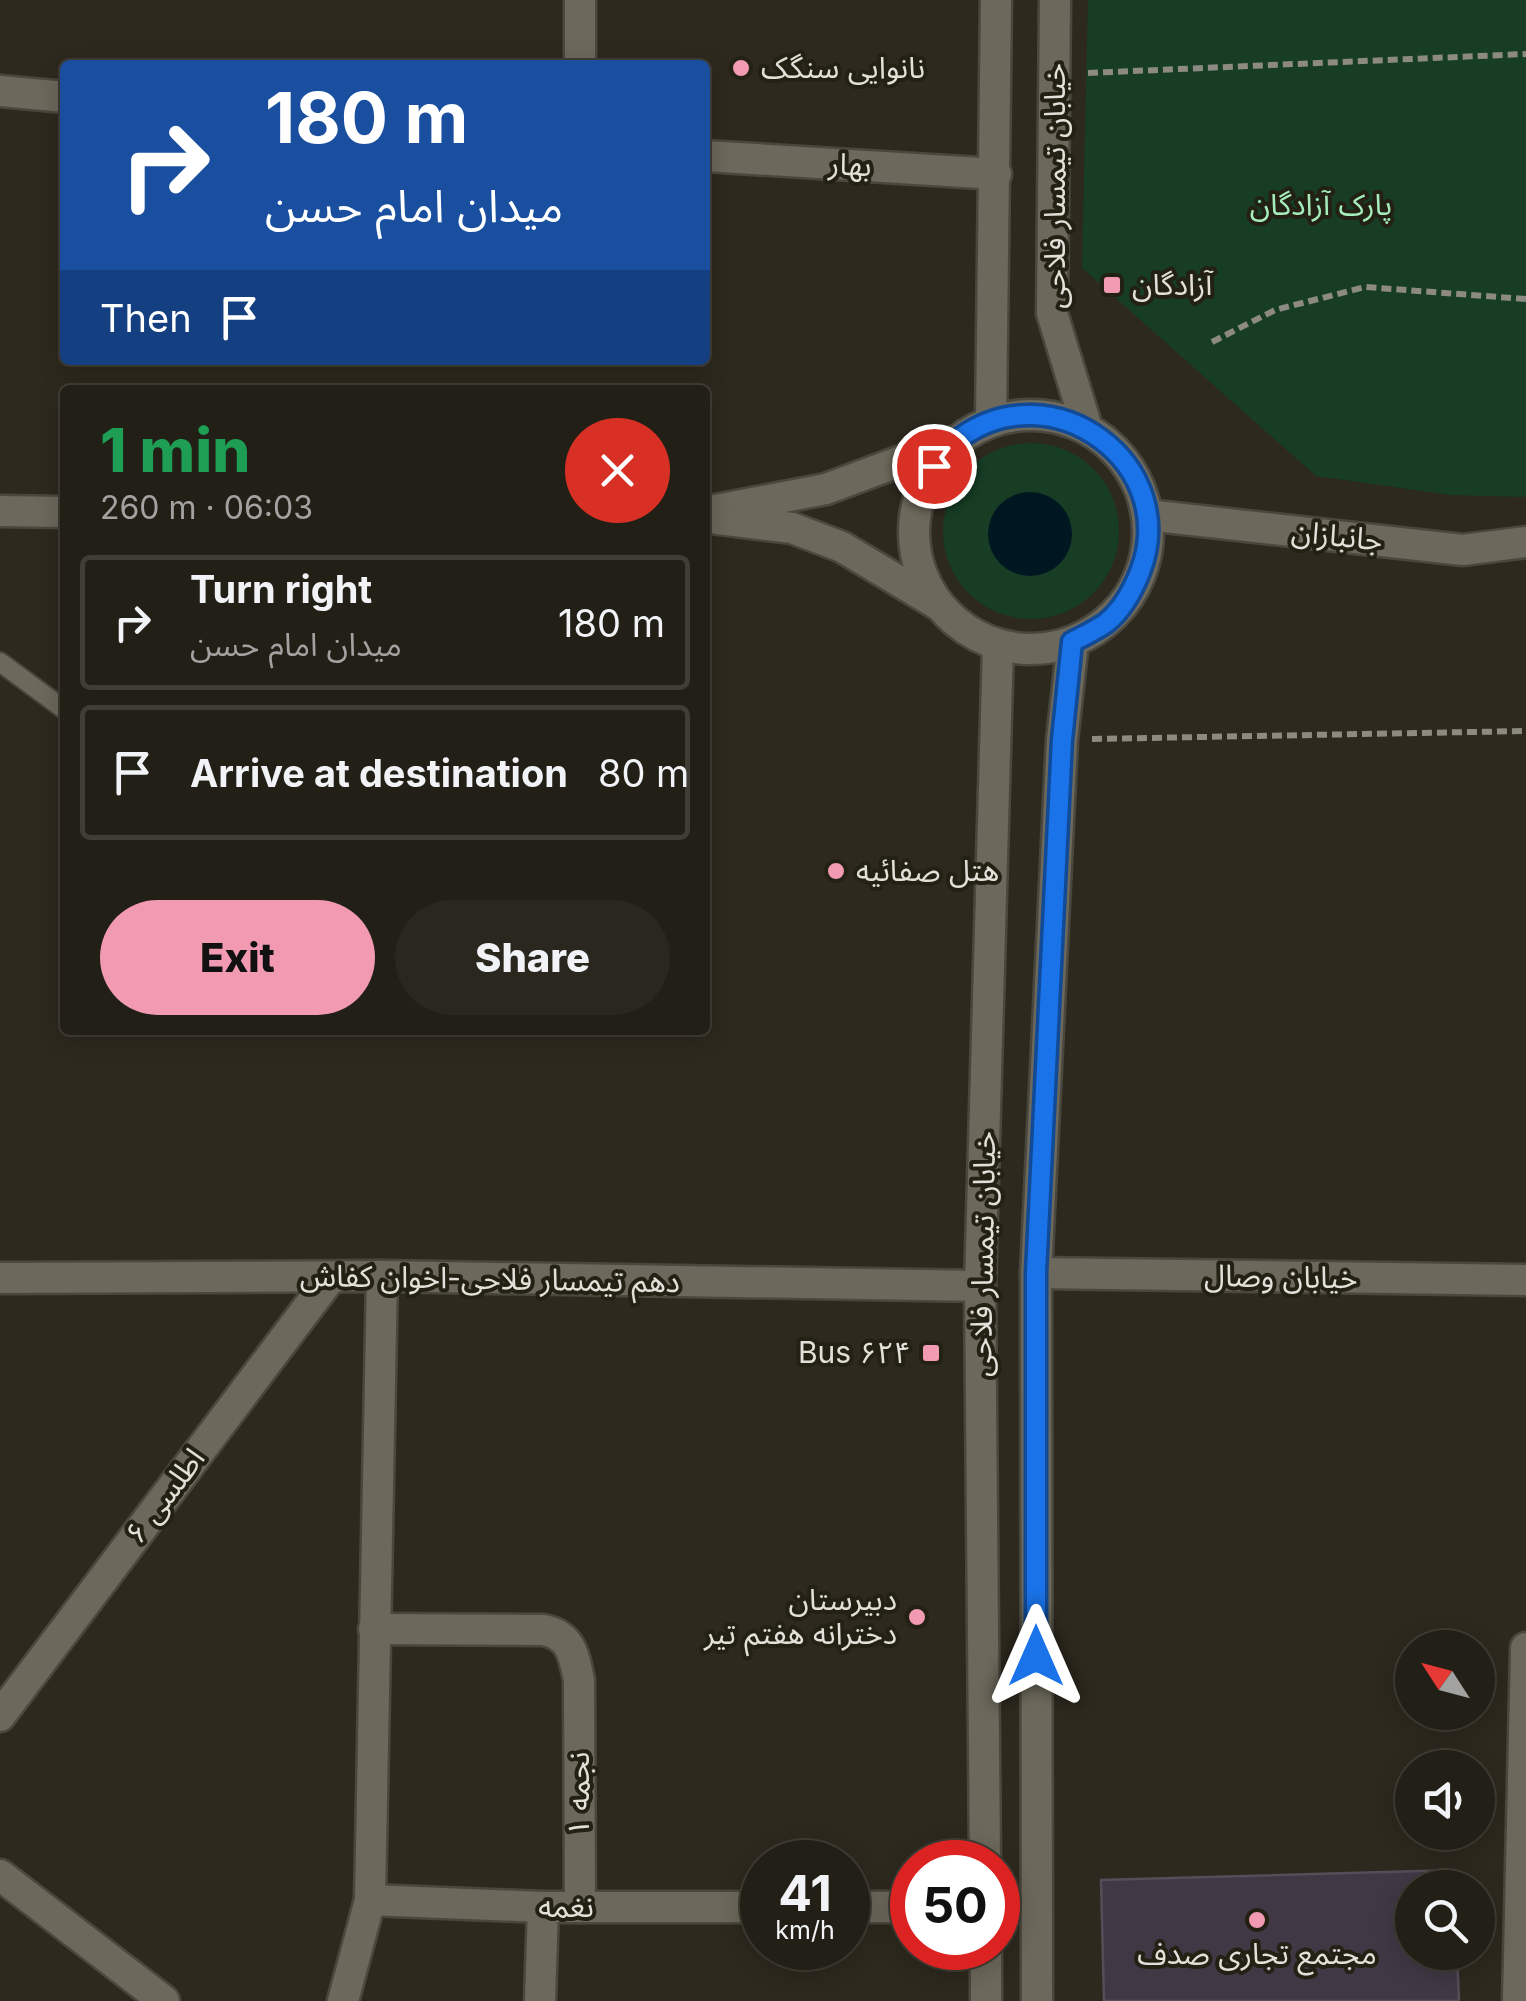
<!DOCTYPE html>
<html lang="en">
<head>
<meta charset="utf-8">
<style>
	:root { --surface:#221f16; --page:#2a271f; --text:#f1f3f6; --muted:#a2a2a1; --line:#3f3d35; --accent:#f19ab2 }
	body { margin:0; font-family:Inter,"Noto Sans Arabic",sans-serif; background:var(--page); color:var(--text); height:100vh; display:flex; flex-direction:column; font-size:38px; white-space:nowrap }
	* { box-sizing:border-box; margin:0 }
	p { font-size:32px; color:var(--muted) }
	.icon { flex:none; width:55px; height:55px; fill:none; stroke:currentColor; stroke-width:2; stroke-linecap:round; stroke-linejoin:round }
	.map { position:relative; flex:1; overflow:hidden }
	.sheet { position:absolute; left:60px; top:385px; width:650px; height:650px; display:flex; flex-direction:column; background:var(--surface); border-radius:10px; box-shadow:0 5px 25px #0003,0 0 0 2px var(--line) }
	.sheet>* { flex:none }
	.top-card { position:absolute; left:60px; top:60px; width:650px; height:305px; border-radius:10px; box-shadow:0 5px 25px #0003,0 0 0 2px var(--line); background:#1a4fa0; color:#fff; overflow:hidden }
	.needle { width:65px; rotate:306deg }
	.buttons { position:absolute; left:1395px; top:1630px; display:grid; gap:20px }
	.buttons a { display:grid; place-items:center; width:100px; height:100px; border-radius:50%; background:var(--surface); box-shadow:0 5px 25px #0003,0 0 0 2px var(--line); font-size:50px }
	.speed { position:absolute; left:740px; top:1840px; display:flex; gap:20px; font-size:50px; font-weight:700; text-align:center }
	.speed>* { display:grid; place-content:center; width:130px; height:130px; border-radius:50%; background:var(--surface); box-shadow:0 5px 25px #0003,0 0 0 2px var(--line); line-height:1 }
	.speed small { font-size:25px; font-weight:400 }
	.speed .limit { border:15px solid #d22; background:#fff; color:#111 }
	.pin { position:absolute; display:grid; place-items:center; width:85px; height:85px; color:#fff; margin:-42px; border:5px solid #fff; border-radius:50%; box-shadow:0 2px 10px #0007 }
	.me { position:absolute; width:110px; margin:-55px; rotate:0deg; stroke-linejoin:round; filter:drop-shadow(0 0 8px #0008) }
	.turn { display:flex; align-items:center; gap:35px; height:210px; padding:0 40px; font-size:45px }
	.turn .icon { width:130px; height:130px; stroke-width:2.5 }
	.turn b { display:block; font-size:70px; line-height:85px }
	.then { display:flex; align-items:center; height:95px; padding:0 40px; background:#0003; gap:20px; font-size:38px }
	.round { display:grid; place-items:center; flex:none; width:105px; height:105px; border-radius:52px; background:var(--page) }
	.overview { display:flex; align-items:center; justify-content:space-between; height:170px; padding:0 40px }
	h1 { font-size:60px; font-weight:800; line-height:75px; color:#1e9e55 }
	.cta { display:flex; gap:20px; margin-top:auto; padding:20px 40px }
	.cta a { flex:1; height:115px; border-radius:60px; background:var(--accent); color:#111; font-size:40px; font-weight:800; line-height:115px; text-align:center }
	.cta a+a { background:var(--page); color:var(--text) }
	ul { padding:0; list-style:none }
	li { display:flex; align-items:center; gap:30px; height:135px; margin:0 20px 15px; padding:0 20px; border:5px solid var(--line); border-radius:10px }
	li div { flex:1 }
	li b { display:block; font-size:38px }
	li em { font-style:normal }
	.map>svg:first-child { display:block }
	.green { fill:#173d25 }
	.water { fill:#001721 }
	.building { fill:#403945; stroke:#554e59; stroke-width:2.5 }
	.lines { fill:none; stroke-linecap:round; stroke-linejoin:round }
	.lane-casing { stroke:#4a483e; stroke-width:22 }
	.street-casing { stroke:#4a483e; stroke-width:35 }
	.secondary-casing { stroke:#4a483e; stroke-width:35 }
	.path { stroke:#8d8a81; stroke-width:6; stroke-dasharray:10 5; stroke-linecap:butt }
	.lane { stroke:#6c685b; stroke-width:18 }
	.street { stroke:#6c685b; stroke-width:30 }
	.secondary { stroke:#6c685b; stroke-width:30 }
	.route-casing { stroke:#114b97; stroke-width:25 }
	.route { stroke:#1a73e8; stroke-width:18 }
	.poi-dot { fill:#f19ab2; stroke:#232014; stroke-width:4 }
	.labels { text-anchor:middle; stroke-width:8; stroke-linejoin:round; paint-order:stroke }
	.poi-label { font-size:30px; fill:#e2e0d9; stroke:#232014; text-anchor:start }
	.street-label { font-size:30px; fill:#e2e0d9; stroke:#232014 }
	.park-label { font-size:30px; fill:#a6edbc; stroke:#232014 }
</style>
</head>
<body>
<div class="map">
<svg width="1526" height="2001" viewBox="0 0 1526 2001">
	<rect width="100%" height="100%" fill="#2d291e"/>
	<g class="green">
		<polygon points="1088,0 1526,0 1526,497 1450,495 1316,476 1082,268"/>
		<circle cx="1031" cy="531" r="88"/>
	</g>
	<circle class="water" cx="1030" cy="534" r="42"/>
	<polygon class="building" points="1454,1870 1455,1888 1412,1888 1412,1952 1457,1952 1459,2001 1104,2001 1101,1880"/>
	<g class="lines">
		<defs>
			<polyline id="lane" points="0,662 65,710"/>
			<g id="street">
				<polyline points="580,65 580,0"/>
				<polyline points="0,91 65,97"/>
				<polyline points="705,156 996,174"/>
				<polyline points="1036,1273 1526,1280"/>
				<polyline points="0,1278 382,1276 980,1286"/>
				<path d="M374,1629L543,1630C571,1635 574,1655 579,1680L580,1907"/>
				<polyline points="0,1716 331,1277"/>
				<polyline points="0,1875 164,2001"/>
				<polyline points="370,1900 543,1907 762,1907"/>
				<polyline points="848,1907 912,1907"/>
				<polyline points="343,2001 370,1900 382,1276"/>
				<polyline points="540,2001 543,1907"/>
				<polyline points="1518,2001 1526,1648"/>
			</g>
			<g id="secondary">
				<polyline points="1055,0 1052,313 1087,428"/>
				<circle cx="1031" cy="532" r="117"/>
				<polyline points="991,421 996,0"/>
				<polyline points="0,511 65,512"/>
				<polyline points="705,512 826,489 952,442"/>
				<polyline points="1147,515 1463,550 1526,542"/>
				<polyline points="718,519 792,528 842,547 937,604"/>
				<polyline points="985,1862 980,1286 998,645"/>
				<polyline points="986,1948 986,2001"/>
				<polyline points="1037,2001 1036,1273 1062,740 1073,642"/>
			</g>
		</defs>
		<use href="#lane" class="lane-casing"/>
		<use href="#street" class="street-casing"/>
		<use href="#secondary" class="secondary-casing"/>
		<g class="path">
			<polyline points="1088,73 1526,54"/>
			<polyline points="1212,342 1275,310 1365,287 1526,299"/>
			<polyline points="1092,739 1526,731"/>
		</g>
		<use href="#lane" class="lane"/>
		<use href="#street" class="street"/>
		<use href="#secondary" class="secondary"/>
	</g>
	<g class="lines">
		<defs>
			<path id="route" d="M934,466C942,457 950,445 960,438C1053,370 1182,464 1140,572C1133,590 1122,610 1106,623C1096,630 1083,636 1072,642L1062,740L1036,1273V1656"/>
		</defs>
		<use href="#route" class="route-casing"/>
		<use href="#route" class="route"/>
	</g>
	<g class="poi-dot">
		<circle cx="741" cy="68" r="10"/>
		<rect x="1102" y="275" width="20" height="20" rx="5"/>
		<circle cx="836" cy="871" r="10"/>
		<rect x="921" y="1343" width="20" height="20" rx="5"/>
		<circle cx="917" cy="1617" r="10"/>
		<circle cx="1257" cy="1920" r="10"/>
	</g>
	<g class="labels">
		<g class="poi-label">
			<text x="761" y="78">نانوایی سنگک</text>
			<text x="1132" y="295">آزادگان</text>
			<text x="856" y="881">هتل صفائیه</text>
			<text x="911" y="1363" text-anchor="end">Bus ۶۲۴</text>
			<text x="897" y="1610" text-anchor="end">دبیرستان<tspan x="897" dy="34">دخترانه هفتم تیر</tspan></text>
			<text x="1257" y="1964" text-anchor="middle">مجتمع تجاری صدف</text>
		</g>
		<g class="street-label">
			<text transform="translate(850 165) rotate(3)" y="10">بهار</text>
			<text transform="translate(1055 186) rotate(-90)" y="10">خیابان تیمسار فلاحی</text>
			<text transform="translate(1337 536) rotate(6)" y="10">جانبازان</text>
			<text transform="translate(983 1254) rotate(-89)" y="10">خیابان تیمسار فلاحی</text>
			<text transform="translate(1281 1277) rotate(1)" y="10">خیابان وصال</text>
			<text transform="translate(490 1279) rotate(1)" y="10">دهم تیمسار فلاحی-اخوان کفاش</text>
			<text transform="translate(165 1496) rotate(-53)" y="10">اطلسی ۶</text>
			<text transform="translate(579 1794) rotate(-90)" y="10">نجمه ۱</text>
			<text x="566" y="1917">نغمه</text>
		</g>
		<g class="park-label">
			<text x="1321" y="215">پارک آزادگان</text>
		</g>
	</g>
</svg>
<div class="buttons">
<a><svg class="needle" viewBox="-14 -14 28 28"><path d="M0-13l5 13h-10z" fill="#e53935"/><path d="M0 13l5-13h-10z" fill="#a2a2a1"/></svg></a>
<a><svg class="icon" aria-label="sound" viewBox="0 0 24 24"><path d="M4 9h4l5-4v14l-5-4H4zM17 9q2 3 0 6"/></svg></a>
<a><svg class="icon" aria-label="search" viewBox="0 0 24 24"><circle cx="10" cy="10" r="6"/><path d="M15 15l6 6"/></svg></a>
</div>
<div class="speed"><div>41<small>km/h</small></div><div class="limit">50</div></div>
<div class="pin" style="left:934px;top:466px;background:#d93025"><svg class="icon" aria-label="arrive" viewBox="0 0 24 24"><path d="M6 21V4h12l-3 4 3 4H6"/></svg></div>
<svg class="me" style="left:1036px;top:1656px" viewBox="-20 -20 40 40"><path d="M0-17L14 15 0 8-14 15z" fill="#1a73e8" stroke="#fff" stroke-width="4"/></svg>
<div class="top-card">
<div class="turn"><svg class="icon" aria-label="right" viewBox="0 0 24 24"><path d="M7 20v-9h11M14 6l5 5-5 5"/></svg><div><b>180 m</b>میدان امام حسن</div></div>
<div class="then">Then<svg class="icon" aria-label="arrive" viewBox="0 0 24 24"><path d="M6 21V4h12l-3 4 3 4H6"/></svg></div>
</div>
<section class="sheet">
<div class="overview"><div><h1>1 min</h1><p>260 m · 06:03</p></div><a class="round" style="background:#d93025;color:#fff"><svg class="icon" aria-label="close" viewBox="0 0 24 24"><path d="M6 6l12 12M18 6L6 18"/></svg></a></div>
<ul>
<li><svg class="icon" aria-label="right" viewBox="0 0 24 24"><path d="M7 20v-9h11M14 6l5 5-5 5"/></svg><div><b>Turn right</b><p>میدان امام حسن</p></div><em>180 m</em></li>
<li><svg class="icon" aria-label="arrive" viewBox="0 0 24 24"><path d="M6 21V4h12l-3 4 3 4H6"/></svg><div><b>Arrive at destination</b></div><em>80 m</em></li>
</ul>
<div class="cta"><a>Exit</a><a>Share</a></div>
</section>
</div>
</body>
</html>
